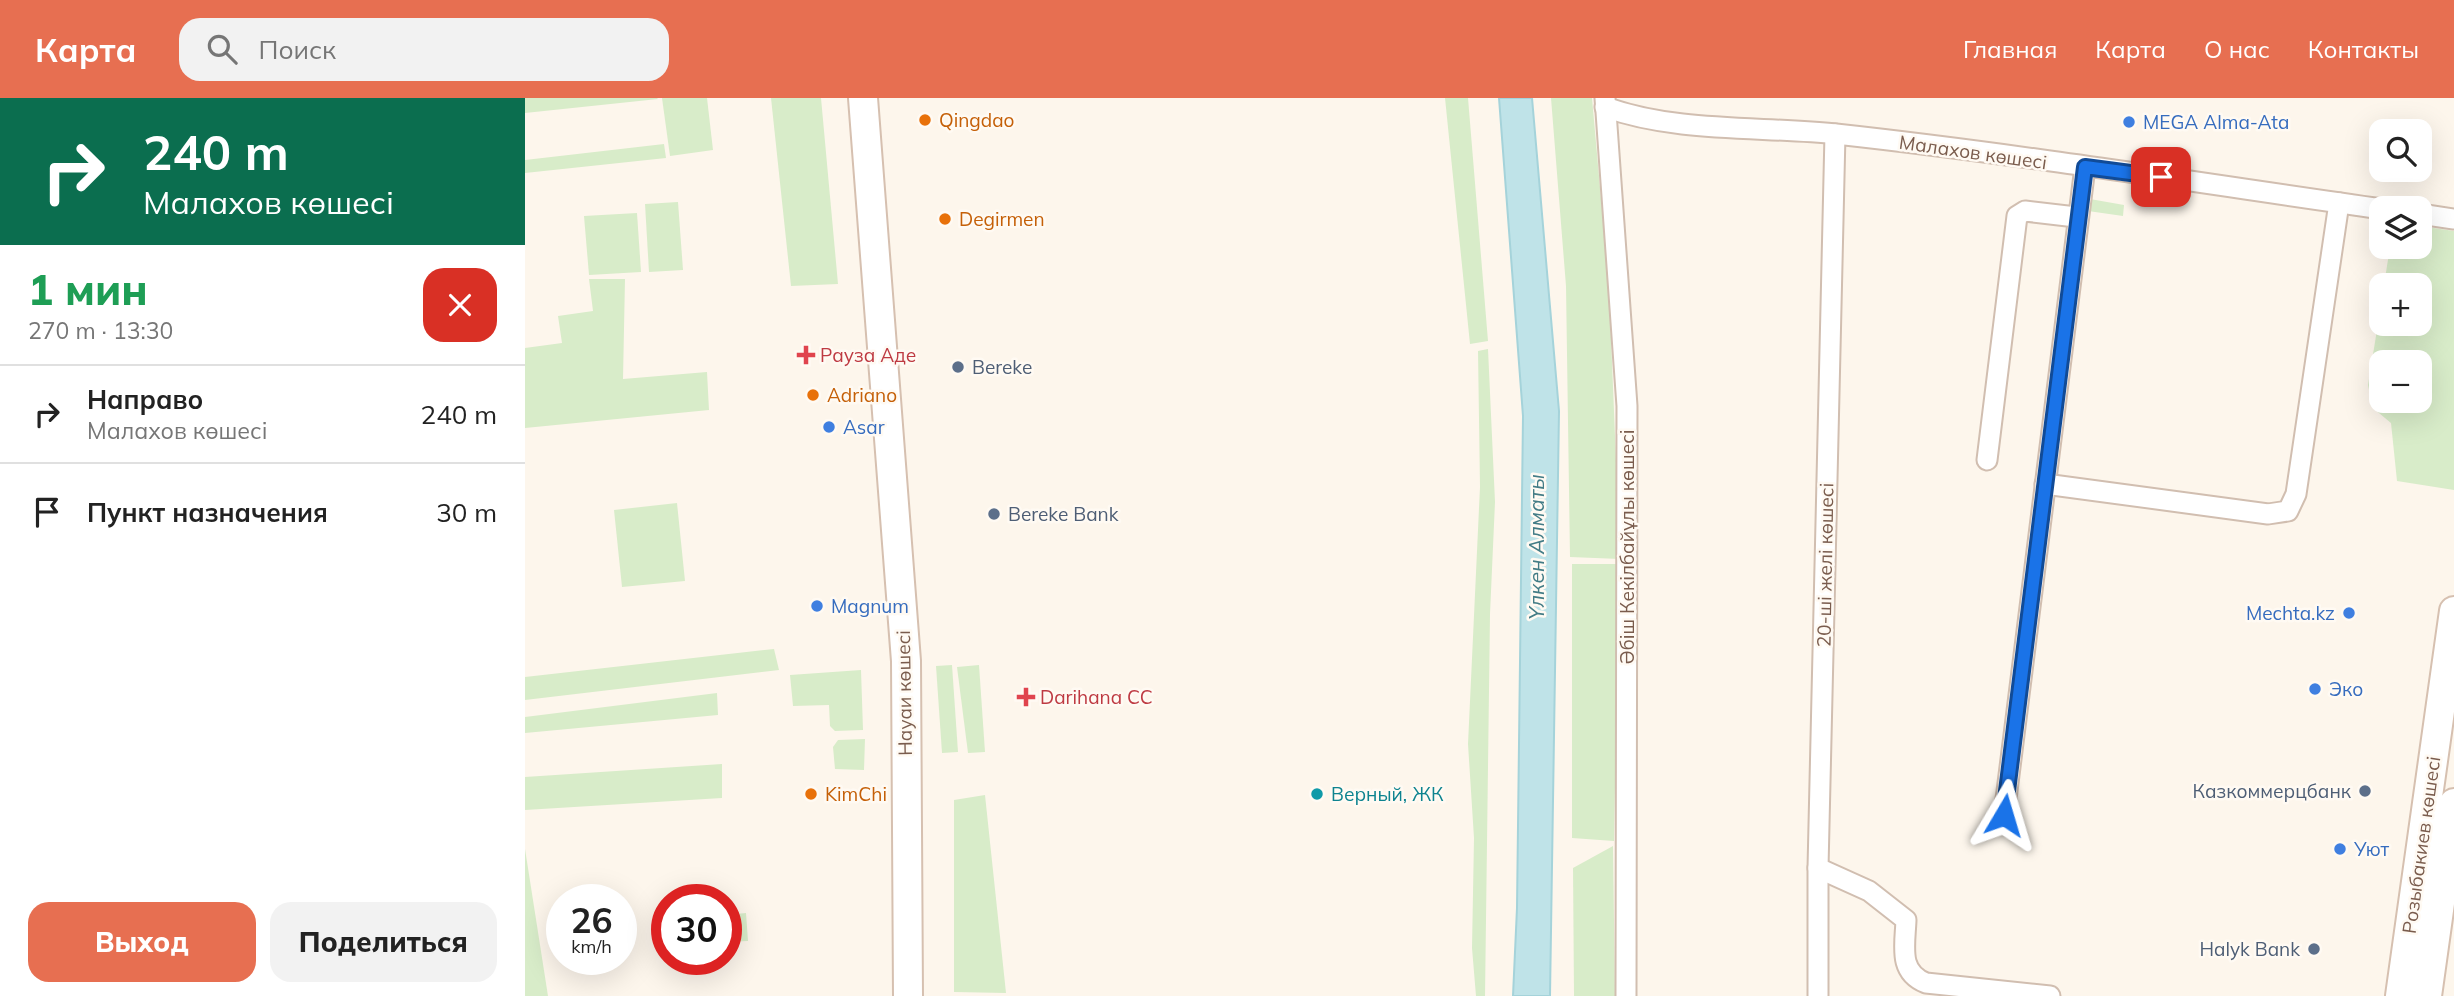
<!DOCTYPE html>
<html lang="ru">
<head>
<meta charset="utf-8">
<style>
	:root { --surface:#fff; --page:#f2f2f2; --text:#222; --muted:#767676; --line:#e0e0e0; --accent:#e76f51 }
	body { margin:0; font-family:Mulish,sans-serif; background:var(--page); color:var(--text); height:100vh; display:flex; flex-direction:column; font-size:26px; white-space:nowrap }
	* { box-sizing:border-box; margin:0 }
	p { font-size:23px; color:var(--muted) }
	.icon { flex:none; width:38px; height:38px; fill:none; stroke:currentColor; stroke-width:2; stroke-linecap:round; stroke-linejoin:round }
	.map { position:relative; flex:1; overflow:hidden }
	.drawer { display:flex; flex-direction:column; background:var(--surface); width:525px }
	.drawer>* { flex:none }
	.top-card { background:#0b6e4f; color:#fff; overflow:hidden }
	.buttons { position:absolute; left:1844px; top:21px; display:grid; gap:14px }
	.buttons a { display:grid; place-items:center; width:63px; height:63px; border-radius:14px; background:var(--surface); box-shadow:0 7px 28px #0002; font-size:35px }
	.speed { position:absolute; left:21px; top:786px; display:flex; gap:14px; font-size:35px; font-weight:700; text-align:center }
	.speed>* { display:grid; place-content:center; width:91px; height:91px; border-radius:50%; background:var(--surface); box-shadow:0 7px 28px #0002; line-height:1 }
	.speed small { font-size:18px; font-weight:400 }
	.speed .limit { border:10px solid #d22; background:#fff; color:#111 }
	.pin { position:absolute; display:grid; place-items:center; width:60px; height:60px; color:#fff; margin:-30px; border-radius:14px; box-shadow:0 4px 10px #0006 }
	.me { position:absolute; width:77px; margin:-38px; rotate:7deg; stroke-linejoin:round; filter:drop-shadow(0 0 5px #0008) }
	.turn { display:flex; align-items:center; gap:24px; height:147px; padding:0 28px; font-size:32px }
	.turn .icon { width:91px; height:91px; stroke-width:2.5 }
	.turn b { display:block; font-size:49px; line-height:60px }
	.round { display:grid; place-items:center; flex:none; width:74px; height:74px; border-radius:21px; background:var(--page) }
	.overview { display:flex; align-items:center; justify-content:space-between; height:119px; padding:0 28px }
	h1 { font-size:42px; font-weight:800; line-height:52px; color:#1e9e55 }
	.action { display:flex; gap:14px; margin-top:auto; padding:14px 28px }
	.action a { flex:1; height:80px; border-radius:21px; background:var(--accent); color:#fff; font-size:28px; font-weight:800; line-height:80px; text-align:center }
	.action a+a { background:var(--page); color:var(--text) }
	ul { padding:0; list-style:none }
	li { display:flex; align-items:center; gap:21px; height:98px; padding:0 28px; border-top:2px solid var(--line) }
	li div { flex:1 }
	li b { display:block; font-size:26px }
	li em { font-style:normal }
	header { display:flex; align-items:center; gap:42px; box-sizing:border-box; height:98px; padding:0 35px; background:var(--accent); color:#fff }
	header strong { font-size:33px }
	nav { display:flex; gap:38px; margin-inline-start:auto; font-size:24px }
	.search { width:490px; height:63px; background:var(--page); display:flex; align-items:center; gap:18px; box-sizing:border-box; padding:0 24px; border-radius:21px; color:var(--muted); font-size:26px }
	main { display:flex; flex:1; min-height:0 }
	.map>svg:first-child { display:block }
	.green { fill:#d8ecc9; fill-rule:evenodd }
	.water { fill:#bfe3e8; stroke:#a5d3da; stroke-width:2 }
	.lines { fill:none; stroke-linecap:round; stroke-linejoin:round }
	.street-casing { stroke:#d1beb0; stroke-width:23 }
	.secondary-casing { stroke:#d6c0b0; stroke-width:32 }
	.street { stroke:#fff; stroke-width:19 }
	.secondary { stroke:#fff; stroke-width:28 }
	.route-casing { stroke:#114b97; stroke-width:18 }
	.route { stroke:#1a73e8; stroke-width:12 }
	.food-dot { fill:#e8710a; stroke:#fffaf3; stroke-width:2.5 }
	.shop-dot { fill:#3f7fe0; stroke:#fffaf3; stroke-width:2.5 }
	.health-dot { fill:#e0444e; stroke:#fffaf3; stroke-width:2.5 }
	.service-dot { fill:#5c6f8a; stroke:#fffaf3; stroke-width:2.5 }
	.culture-dot { fill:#0f9aa8; stroke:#fffaf3; stroke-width:2.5 }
	.labels { text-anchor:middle; stroke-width:5; stroke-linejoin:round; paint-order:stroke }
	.food-label { font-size:19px; fill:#c56008; stroke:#fffaf3; text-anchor:start }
	.shop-label { font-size:19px; fill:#366cbe; stroke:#fffaf3; text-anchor:start }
	.street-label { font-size:19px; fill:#7a5c4d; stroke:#fffaf3 }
	.health-label { font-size:19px; fill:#be3a42; stroke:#fffaf3; text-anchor:start }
	.service-label { font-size:19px; fill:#4e5e75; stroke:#fffaf3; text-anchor:start }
	.culture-label { font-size:19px; fill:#0d838f; stroke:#fffaf3; text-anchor:start }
	.water-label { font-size:21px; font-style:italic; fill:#437c86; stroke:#fffaf3 }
</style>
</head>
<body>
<header>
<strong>Карта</strong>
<div class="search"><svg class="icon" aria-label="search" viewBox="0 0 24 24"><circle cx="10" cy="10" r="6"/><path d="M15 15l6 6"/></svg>Поиск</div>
<nav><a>Главная</a><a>Карта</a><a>О нас</a><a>Контакты</a></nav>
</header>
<main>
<section class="drawer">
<div class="top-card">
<div class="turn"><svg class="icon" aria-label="right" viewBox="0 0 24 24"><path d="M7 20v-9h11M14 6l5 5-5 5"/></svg><div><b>240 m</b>Малахов көшесі</div></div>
</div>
<div class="overview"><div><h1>1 мин</h1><p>270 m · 13:30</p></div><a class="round" style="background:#d93025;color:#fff"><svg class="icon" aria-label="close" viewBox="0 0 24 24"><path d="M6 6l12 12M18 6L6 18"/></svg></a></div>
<ul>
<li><svg class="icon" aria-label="right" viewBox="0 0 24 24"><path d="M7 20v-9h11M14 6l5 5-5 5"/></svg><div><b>Направо</b><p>Малахов көшесі</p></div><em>240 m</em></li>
<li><svg class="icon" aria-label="arrive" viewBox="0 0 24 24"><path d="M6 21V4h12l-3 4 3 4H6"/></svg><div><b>Пункт назначения</b></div><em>30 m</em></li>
</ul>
<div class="action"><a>Выход</a><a>Поделиться</a></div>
</section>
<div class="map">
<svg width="1929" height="898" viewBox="0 0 1929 898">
	<rect width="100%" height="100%" fill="#fdf6ec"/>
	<g class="green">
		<polygon points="0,0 132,0 133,1 0,15"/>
		<polygon points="137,0 182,0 188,52 145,58"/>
		<polygon points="246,0 296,0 313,186 266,188"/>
		<polygon points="920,0 943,0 963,243 945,246"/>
		<polygon points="1026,0 1067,0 1084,190 1095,461 1045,459 1041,188"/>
		<polygon points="139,46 141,60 0,75 0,62"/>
		<polygon points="1565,101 1599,107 1598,118 1563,113"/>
		<polygon points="153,104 158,172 124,174 120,106"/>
		<polygon points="112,115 116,174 64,177 59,118"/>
		<path d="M1895,128L1929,133V392L1872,383L1866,325L1848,310L1843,287L1857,201V226H1895V187H1859L1865,149H1895ZM1857,264H1895V303H1857Z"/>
		<polygon points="64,181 100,181 98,281 182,274 184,312 0,330 0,250 37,245 33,218 68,213"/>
		<polygon points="963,251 970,404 965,516 960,898 951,898 947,850 949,740 943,646 955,389 953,253"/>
		<polygon points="152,405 160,483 97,489 89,412"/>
		<polygon points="1047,466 1094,466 1089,743 1047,740"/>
		<polygon points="249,551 254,572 0,602 0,579"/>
		<polygon points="427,567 433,654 417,655 411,568"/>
		<polygon points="454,567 460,654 443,655 432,569"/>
		<polygon points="336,572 338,632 310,633 305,628 304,607 268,608 265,577"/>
		<polygon points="192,595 193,617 0,635 0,619"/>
		<polygon points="340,641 339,672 310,671 308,649 313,642"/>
		<polygon points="197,666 197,700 0,712 0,679"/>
		<polygon points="460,697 481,895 429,894 429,702"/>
		<polygon points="1088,748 1090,898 1049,898 1048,770"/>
		<polygon points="0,751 23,898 0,898"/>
		<polygon points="221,815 223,843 201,844 201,817"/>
	</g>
	<polygon class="water" points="974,0 1007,0 1034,313 1025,898 988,898 992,810 998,318"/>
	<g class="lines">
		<defs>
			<g id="street">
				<polyline points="1080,0 1102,308 1101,898"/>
				<path d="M1080,9C1152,35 1236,28 1311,36C1493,56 1675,85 1857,111"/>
				<polyline points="1895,116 1929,121"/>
				<polyline points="1462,362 1492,118 1500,113 1551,119"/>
				<polyline points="1520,386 1743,416 1763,413 1771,396 1814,105"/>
				<polyline points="1479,717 1560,69"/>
				<path d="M1293,770L1344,793L1381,822C1380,848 1373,874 1401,885L1525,898"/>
				<polyline points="1293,898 1293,770 1310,36"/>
			</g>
			<g id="secondary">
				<polyline points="338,0 381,563 383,898"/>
				<polyline points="1875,898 1929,513"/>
				<polyline points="1902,898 1929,705"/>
			</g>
		</defs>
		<use href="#street" class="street-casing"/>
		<use href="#secondary" class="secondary-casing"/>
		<use href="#street" class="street"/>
		<use href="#secondary" class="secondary"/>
	</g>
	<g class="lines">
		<defs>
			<polyline id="route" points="1479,717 1560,69 1636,79"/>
		</defs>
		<use href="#route" class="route-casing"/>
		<use href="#route" class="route"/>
	</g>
	<g class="food-dot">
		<circle cx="400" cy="22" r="7"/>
		<circle cx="420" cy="121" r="7"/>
		<circle cx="288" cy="297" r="7"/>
		<circle cx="286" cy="696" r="7"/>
	</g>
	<g class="shop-dot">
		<circle cx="1604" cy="24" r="7"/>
		<circle cx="304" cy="329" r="7"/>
		<circle cx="292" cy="508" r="7"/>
		<circle cx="1824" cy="515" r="7"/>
		<circle cx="1790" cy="591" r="7"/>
		<circle cx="1815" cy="751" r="7"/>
	</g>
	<g class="health-dot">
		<path d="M277.5 246.5h7v7h7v7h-7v7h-7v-7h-7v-7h7z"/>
		<path d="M497.5 588.5h7v7h7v7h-7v7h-7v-7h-7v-7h7z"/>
	</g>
	<g class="service-dot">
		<circle cx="433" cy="269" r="7"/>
		<circle cx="469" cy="416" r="7"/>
		<circle cx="1840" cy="693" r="7"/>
		<circle cx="1789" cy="851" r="7"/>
	</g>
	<circle class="culture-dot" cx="792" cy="696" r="7"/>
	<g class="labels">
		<g class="food-label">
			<text x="414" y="29">Qingdao</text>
			<text x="434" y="128">Degirmen</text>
			<text x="302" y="304">Adriano</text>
			<text x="300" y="703">KimChi</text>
		</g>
		<g class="shop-label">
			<text x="1618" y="31">MEGA Alma-Ata</text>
			<text x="318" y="336">Asar</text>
			<text x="306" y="515">Magnum</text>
			<text x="1810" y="522" text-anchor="end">Mechta.kz</text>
			<text x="1804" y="598">Эко</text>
			<text x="1829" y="758">Уют</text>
		</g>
		<g class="street-label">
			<text transform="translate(1448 54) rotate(8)" y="7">Малахов көшесі</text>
			<text transform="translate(1102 449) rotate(-90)" y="7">Әбіш Кекілбайұлы көшесі</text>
			<text transform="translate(1300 467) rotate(-89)" y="7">20-ші желі көшесі</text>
			<text transform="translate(379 595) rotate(-91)" y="7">Науаи көшесі</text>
			<text transform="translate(1896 747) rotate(-82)" y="7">Розыбакиев көшесі</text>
		</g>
		<g class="health-label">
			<text x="295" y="264">Рауза Аде</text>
			<text x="515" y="606">Darihana CC</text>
		</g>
		<g class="service-label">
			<text x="447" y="276">Bereke</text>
			<text x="483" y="423">Bereke Bank</text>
			<text x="1826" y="700" text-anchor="end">Казкоммерцбанк</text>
			<text x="1775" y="858" text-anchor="end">Halyk Bank</text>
		</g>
		<g class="culture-label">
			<text x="806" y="703">Верный, ЖК</text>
		</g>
		<g class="water-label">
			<text transform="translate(1012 449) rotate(-90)" y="7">Үлкен Алматы</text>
		</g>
	</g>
</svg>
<div class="buttons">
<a><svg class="icon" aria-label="search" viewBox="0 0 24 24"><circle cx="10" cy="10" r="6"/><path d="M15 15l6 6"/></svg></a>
<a><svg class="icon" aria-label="layers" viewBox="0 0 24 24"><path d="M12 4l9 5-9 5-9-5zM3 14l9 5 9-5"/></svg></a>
<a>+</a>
<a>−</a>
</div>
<div class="speed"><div>26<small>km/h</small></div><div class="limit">30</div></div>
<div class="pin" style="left:1636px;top:79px;background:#d93025"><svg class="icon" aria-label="arrive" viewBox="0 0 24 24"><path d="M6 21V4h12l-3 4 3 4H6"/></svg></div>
<svg class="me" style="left:1479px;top:717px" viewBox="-20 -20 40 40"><path d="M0-17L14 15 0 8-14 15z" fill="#1a73e8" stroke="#fff" stroke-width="4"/></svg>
</div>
</main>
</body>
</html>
